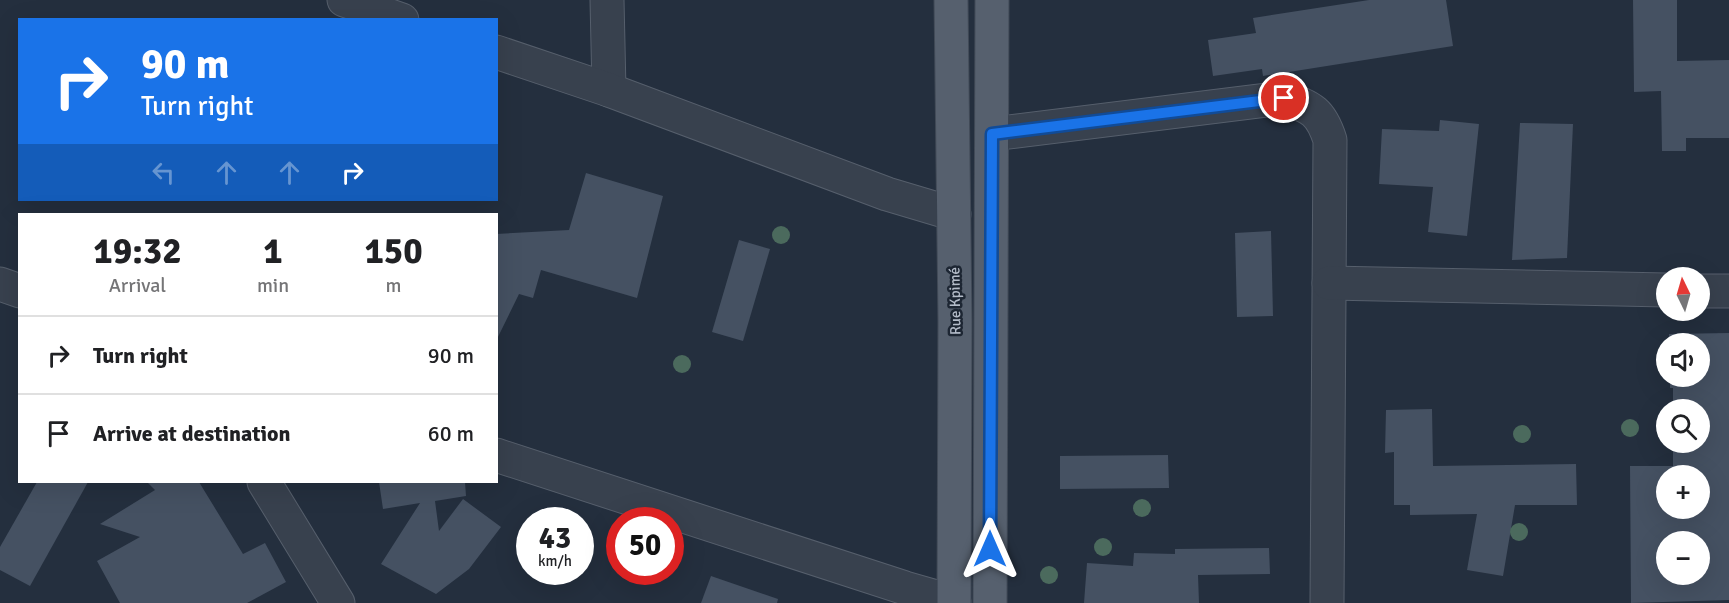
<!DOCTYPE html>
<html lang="en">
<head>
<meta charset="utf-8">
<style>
	:root { --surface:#fff; --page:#f2f2f2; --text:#202124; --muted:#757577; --line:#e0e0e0 }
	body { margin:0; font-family:Signika,sans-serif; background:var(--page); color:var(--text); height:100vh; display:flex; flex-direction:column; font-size:22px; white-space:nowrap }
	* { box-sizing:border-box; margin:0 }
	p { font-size:20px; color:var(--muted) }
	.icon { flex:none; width:33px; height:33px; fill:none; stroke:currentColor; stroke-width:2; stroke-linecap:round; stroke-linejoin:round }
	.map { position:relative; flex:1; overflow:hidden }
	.side { position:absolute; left:18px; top:213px; width:480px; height:270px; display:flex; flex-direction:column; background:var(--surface); border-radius:0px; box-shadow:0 6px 24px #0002 }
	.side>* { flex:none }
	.banner { position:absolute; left:18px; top:18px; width:480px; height:183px; border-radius:0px; box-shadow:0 6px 24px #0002; background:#1a73e8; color:#fff; overflow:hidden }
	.needle { width:39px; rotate:355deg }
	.controls { position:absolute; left:1656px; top:267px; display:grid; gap:12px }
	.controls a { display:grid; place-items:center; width:54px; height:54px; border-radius:50%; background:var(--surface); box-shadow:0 6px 24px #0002; font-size:30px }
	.speed { position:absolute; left:516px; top:507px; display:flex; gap:12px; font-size:30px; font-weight:700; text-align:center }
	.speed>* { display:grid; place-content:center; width:78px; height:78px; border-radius:50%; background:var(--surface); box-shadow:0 6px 24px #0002; line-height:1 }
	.speed small { font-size:15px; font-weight:400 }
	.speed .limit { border:9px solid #d22; background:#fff; color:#111 }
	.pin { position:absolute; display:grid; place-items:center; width:51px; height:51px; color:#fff; margin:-26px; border:3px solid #fff; border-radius:50%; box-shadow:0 2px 6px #0007 }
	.me { position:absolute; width:66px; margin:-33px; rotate:0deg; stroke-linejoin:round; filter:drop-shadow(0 0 4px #0008) }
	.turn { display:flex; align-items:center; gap:21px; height:126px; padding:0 24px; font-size:27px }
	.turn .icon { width:78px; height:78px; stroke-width:2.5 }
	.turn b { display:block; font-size:42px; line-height:51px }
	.lanes { display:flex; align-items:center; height:57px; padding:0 24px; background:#0003; justify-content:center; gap:30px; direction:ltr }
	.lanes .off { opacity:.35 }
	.eta { display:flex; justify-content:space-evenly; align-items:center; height:102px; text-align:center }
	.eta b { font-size:36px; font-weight:700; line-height:42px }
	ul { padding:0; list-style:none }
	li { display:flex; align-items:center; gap:18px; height:78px; padding:0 24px; border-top:2px solid var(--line) }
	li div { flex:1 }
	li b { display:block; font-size:22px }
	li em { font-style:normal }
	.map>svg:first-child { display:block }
	.building { fill:#455162; fill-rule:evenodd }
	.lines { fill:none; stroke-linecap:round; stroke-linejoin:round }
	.minor-casing { stroke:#565f6c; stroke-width:35 }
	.major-casing { stroke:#414a57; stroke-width:35 }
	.minor { stroke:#38414e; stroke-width:33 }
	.major { stroke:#56606e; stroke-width:33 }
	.tree { fill:#4b6a5d }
	.route-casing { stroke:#114b97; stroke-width:15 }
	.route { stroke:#1a73e8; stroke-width:10 }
	.labels { text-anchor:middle; stroke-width:5; stroke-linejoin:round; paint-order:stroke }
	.street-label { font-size:15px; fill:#b4bcc9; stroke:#1d2633 }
</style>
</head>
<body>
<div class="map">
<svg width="1729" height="603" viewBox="0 0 1729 603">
	<rect width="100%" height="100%" fill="#242f3e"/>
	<g class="building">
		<polygon points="1369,0 1446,0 1453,46 1263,76 1262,69 1213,76 1208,40 1256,33 1253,18"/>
		<polygon points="1633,0 1677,0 1677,61 1729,60 1729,138 1686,138 1686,151 1662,151 1661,91 1634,92"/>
		<polygon points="1440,120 1479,124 1467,236 1428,232 1433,187 1379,184 1382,129 1439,131"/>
		<polygon points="1520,123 1573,124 1567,258 1512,260"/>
		<polygon points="586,173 663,196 637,298 541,270 533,298 519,294 496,341 496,234 569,230"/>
		<polygon points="1271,231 1273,316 1237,317 1235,233"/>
		<polygon points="739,240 770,249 743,341 712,332"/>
		<path d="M1729,333V600L1631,603L1630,466H1673V442H1700V410H1673V388H1670V376H1700V344H1669V334ZM1666,476H1700V508H1666ZM1666,542H1700V574H1666Z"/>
		<polygon points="1432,409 1433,466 1576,464 1577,505 1515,505 1503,576 1467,570 1477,514 1410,515 1410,505 1394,505 1394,452 1385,453 1386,410"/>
		<polygon points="1168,455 1169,488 1060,489 1060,456"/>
		<polygon points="37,482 88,482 30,586 0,570 0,547"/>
		<polygon points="147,482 199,482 243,554 265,543 286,582 247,603 120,603 97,561 140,537 100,524 155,490"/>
		<polygon points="379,482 465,482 466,496 435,501 439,531 463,499 501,527 469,569 436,594 381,564 420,503 383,509"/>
		<polygon points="1269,548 1270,574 1198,575 1199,603 1084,603 1087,563 1133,566 1134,553 1175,554 1175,549"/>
		<polygon points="711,576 778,599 777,603 701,603"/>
	</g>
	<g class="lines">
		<defs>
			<g id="minor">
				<polyline points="344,0 402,20"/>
				<polyline points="607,0 609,90"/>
				<polyline points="496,52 609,90 887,194 954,214"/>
				<path d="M992,134L1284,98C1312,107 1321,112 1330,140L1327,603"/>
				<polyline points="1329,283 1666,290"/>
				<polyline points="0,284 20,291"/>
				<polyline points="1700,291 1729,291"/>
				<polyline points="496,455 905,588 954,602"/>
				<polyline points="264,482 338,603"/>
			</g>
			<g id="major">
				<polyline points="951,0 955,321 954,603"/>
				<polyline points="990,603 992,0"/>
			</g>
		</defs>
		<use href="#minor" class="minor-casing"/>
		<use href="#major" class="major-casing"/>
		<use href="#minor" class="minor"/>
		<use href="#major" class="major"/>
	</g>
	<g class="tree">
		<circle cx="781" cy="235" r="9"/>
		<circle cx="682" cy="364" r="9"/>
		<circle cx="1630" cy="428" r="9"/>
		<circle cx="1522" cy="434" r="9"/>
		<circle cx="1142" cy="508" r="9"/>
		<circle cx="1519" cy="532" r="9"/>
		<circle cx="1103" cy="547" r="9"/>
		<circle cx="1049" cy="575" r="9"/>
	</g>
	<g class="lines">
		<defs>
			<polyline id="route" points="990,549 992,134 1284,98"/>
		</defs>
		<use href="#route" class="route-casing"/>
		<use href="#route" class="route"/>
	</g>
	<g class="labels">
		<g class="street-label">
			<text transform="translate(955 301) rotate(-91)" y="5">Rue Kpimé</text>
		</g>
	</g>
</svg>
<div class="controls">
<a><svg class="needle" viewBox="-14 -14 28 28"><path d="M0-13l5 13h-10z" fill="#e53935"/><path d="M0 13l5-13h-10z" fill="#757577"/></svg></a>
<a><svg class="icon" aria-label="sound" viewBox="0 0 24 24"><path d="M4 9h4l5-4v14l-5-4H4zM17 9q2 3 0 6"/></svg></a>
<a><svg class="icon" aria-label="search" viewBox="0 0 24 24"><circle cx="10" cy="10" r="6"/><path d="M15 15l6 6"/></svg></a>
<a>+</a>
<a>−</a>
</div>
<div class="speed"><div>43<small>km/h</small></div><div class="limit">50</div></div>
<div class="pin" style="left:1284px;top:98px;background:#d93025"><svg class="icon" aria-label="arrive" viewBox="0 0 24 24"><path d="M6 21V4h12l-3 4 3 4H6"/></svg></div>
<svg class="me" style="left:990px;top:549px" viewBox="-20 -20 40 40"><path d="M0-17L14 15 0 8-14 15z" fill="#1a73e8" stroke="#fff" stroke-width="4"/></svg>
<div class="banner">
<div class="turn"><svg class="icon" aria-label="right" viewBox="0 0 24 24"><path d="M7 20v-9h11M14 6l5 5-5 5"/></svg><div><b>90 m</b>Turn right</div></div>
<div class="lanes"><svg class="icon off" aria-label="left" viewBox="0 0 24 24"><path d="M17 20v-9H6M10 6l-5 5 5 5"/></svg><svg class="icon off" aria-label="ahead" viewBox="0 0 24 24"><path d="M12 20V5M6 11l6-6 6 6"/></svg><svg class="icon off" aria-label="ahead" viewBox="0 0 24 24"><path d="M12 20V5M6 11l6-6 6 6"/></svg><svg class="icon" aria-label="right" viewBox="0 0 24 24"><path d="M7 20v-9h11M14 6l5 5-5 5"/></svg></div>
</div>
<section class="side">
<div class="eta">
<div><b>19:32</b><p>Arrival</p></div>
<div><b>1</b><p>min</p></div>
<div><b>150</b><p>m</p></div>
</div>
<ul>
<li><svg class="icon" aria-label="right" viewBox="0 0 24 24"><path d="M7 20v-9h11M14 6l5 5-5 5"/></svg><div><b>Turn right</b></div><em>90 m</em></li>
<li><svg class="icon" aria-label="arrive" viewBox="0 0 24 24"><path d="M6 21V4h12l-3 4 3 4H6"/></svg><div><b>Arrive at destination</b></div><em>60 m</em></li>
</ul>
</section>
</div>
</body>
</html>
